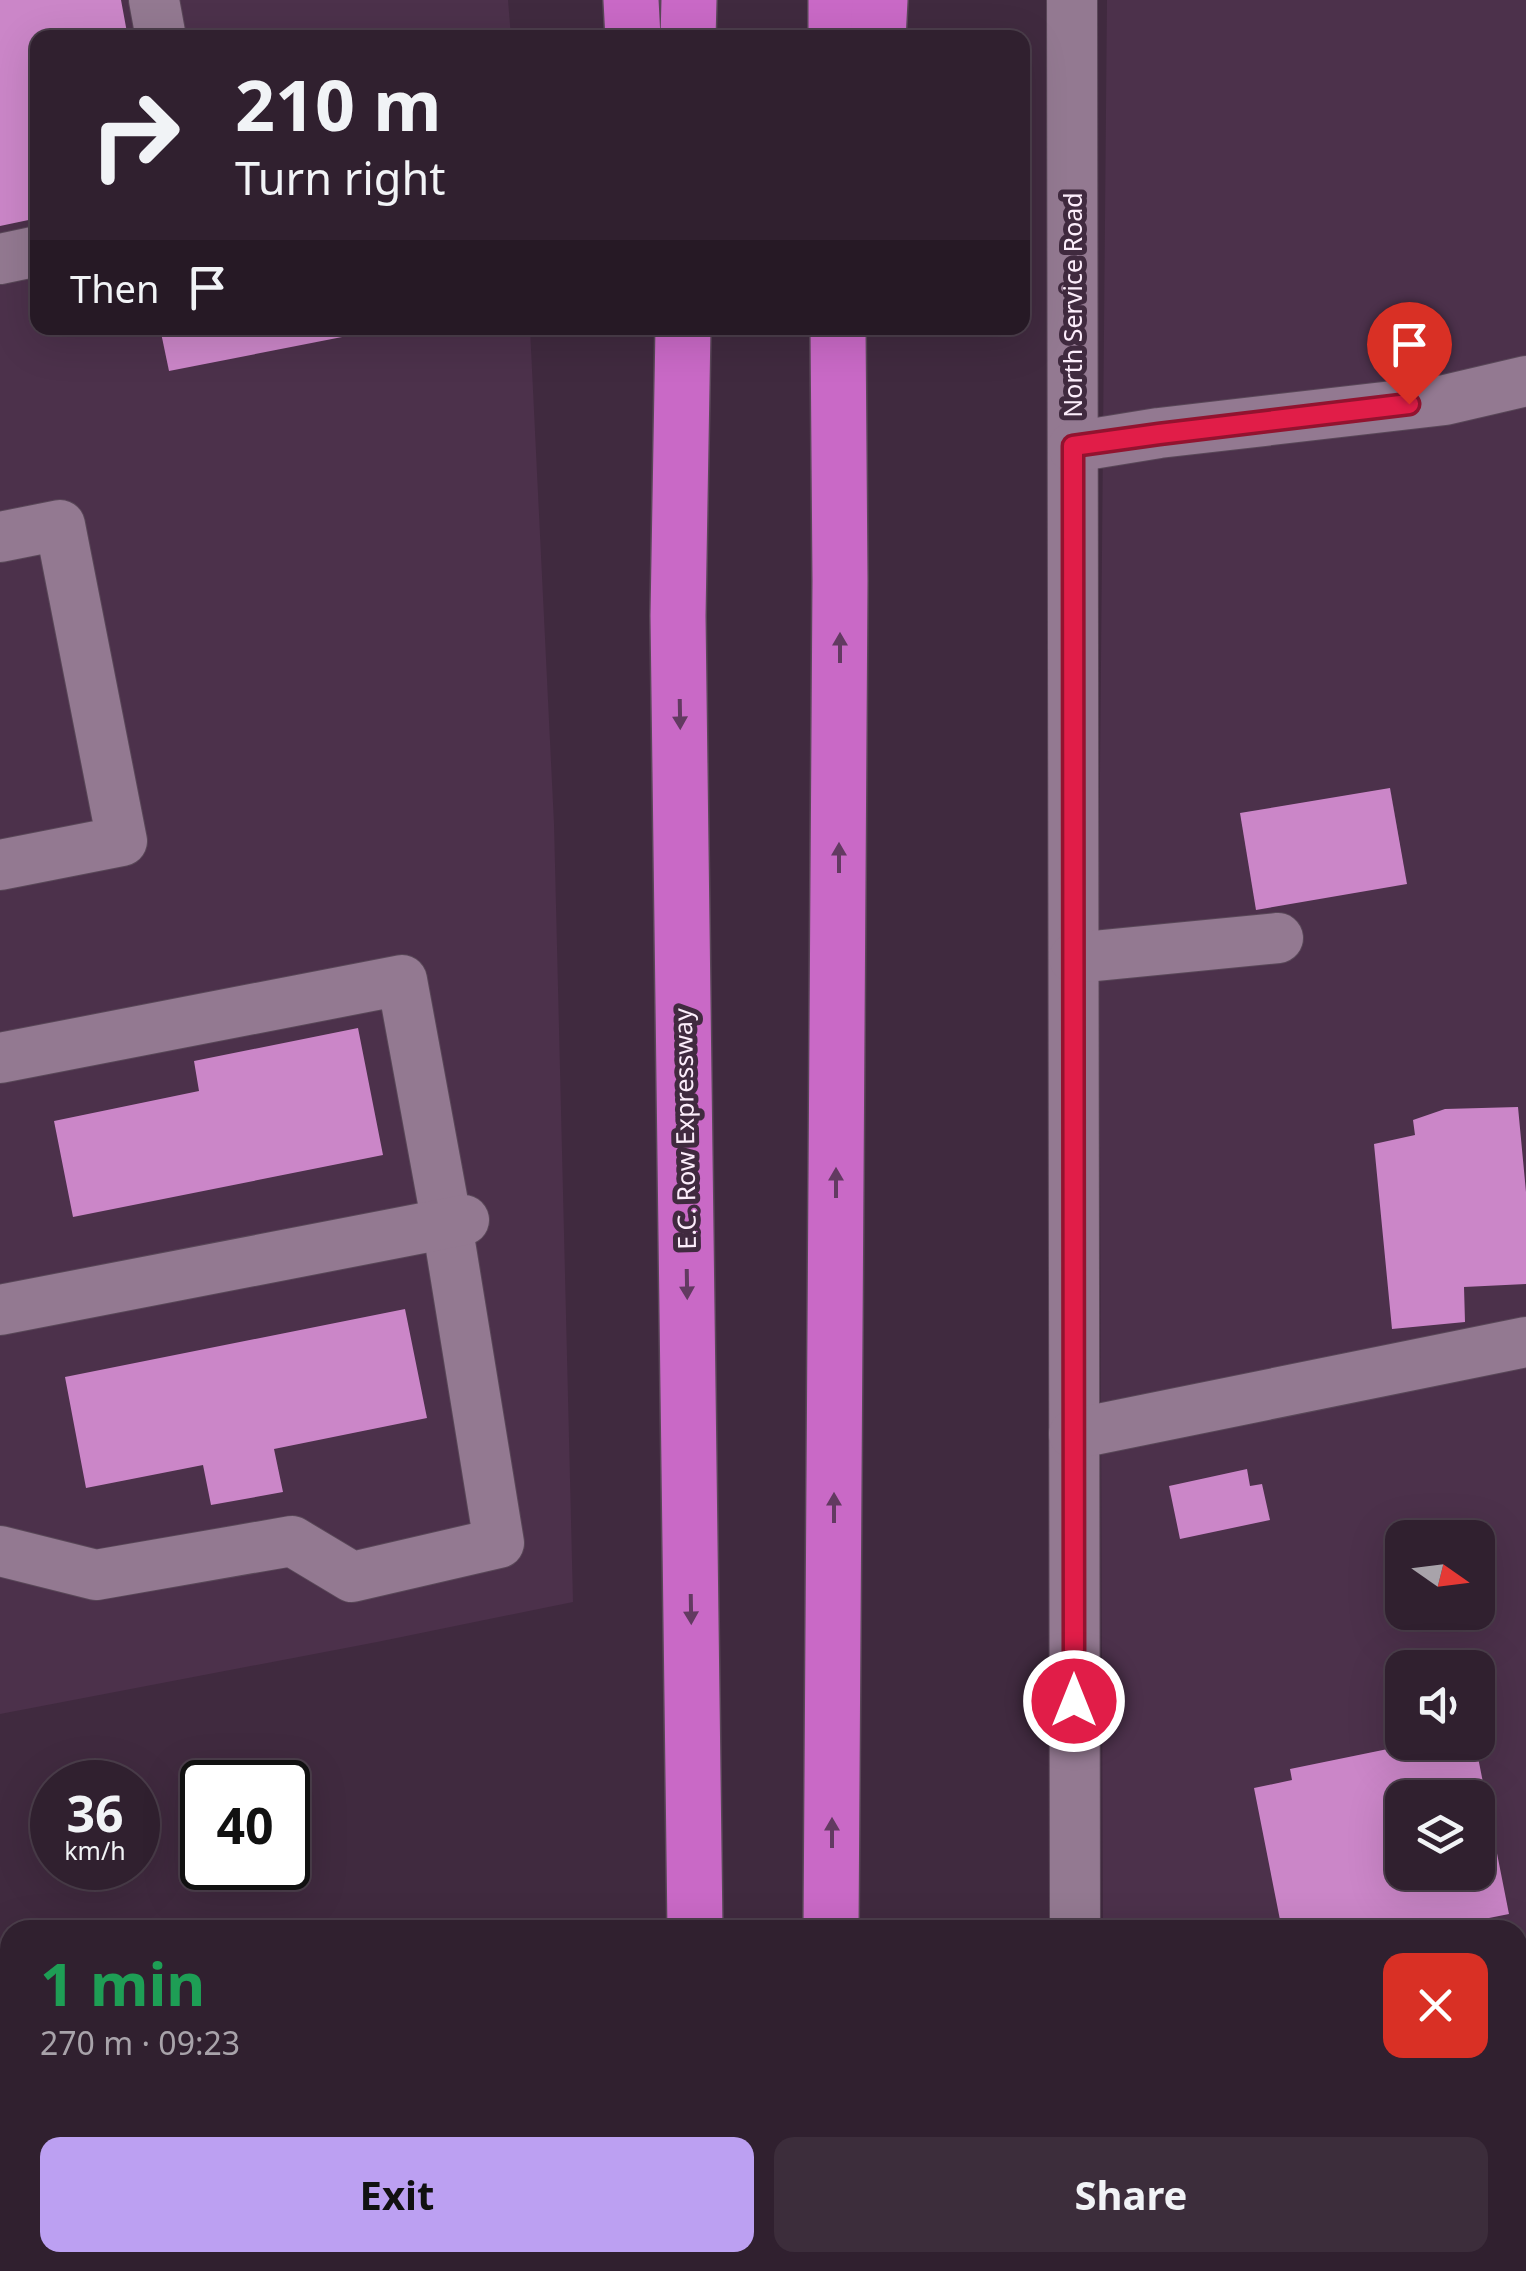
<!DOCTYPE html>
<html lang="en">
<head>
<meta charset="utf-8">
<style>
	:root { --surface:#30202f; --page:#3c2d3b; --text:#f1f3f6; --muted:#a8a3aa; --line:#4b3e4b; --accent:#bca0f2 }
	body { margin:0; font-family:"Noto Sans",sans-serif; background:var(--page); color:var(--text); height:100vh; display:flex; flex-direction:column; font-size:38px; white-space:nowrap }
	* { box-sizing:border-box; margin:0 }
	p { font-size:32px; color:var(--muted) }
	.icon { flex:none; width:55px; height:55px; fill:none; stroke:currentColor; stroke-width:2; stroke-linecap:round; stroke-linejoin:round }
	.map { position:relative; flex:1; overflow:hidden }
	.drawer { position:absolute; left:0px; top:1920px; width:1528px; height:352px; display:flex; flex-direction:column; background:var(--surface); border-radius:30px 30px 0 0; box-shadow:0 10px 40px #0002,0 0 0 2px var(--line) }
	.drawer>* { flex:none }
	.guide { position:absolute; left:30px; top:30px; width:1000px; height:305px; border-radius:20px; box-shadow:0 10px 40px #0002,0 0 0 2px var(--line); background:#30202f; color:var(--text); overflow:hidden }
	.needle { width:65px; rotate:104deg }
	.buttons { position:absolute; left:1385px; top:1520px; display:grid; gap:20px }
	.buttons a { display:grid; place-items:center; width:110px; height:110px; border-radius:20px; background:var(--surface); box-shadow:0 10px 40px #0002,0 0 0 2px var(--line); font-size:50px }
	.speed { position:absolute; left:30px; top:1760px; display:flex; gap:20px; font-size:50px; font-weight:700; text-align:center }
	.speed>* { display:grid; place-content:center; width:130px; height:130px; border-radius:50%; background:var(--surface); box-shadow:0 10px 40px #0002,0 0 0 2px var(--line); line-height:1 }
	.speed small { font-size:25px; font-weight:400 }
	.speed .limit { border:5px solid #111; border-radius:15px; background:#fff; color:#111 }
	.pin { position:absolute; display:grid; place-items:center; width:85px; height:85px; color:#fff; margin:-102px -42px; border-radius:50% 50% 50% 0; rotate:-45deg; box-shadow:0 0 10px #0007 }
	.pin .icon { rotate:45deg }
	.me { position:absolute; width:110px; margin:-55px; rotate:0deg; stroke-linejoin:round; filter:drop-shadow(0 0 8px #0008) }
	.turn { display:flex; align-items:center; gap:35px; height:210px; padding:0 40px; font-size:45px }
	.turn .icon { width:130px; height:130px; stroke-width:2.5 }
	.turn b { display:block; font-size:70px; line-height:85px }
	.then { display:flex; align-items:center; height:95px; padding:0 40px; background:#0003; gap:20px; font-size:38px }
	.round { display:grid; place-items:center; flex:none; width:105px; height:105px; border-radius:20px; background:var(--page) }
	.headline { display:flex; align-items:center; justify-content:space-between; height:170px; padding:0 40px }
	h1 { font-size:60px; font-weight:700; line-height:75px; color:#1e9e55 }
	.primary-button { display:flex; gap:20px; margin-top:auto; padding:20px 40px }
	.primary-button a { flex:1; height:115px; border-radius:20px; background:var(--accent); color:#111; font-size:40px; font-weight:700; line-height:115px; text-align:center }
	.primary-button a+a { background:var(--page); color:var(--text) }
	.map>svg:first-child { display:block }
	.built { fill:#4c314b; fill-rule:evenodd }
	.building { fill:#cb86c8; fill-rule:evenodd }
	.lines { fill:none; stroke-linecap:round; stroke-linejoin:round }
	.minor-casing { stroke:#594758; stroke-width:52 }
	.highway-casing { stroke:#594758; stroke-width:58 }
	.minor { stroke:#937991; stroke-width:50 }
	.highway { stroke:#c969c6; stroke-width:55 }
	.oneway { fill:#623a61 }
	.route-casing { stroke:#92132f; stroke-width:25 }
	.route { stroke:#e11d48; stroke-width:18 }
	.labels { text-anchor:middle; stroke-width:10; stroke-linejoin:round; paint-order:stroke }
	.street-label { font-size:25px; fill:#fcedfb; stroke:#402a3f }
</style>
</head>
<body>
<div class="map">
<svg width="1526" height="2271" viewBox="0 0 1526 2271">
	<rect width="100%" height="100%" fill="#402a3f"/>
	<g class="built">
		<polygon points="0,0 508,0 511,37 38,38 38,328 530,328 554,824 573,1602 377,1642 0,1714"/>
		<path d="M1107,0H1526V2271H1104V2262H1518V1930H1103L1099,883ZM1402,1538H1478V1612H1402ZM1402,1668H1478V1742H1402ZM1402,1798H1478V1872H1402Z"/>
	</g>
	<g class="building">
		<polygon points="0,0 121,0 128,38 38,38 38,218 0,226"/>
		<polygon points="160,328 383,328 383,329 169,371"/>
		<polygon points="1390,788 1407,884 1256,910 1240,813"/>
		<polygon points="358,1028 383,1155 73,1217 54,1121 199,1091 194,1061"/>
		<polygon points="1518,1107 1526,1192 1526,1284 1464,1287 1465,1322 1392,1329 1374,1144 1415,1135 1413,1120 1445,1109"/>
		<polygon points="405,1309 427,1418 274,1449 283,1492 211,1505 203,1465 86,1488 65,1377"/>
		<polygon points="1247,1469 1250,1486 1262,1484 1270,1520 1180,1539 1169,1486"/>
		<path d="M1422,1742H1475L1509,1914L1429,1930H1282L1254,1788L1292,1780L1290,1769ZM1402,1798H1478V1872H1402Z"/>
		<polygon points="1526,2093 1526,2187 1518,2189 1518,2095"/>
	</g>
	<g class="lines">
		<defs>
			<g id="minor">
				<polyline points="154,0 161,38"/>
				<polyline points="1072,0 1075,1930"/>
				<polyline points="0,259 38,251"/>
				<polyline points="1073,447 1159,433 1445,400 1526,381"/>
				<polyline points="0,537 60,525 122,841 0,865"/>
				<polyline points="1074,958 1278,938"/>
				<polyline points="0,1058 402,980 447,1224 499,1543 352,1577 292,1541 96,1575 0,1551"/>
				<polyline points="0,1310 464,1220"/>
				<polyline points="1074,1434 1526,1342"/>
				<polyline points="1075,2262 1075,2271"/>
			</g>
			<g id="highway">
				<polyline points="631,0 633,38"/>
				<polyline points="836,0 836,38"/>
				<polyline points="688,38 689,0"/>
				<polyline points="878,38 880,0"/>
				<polyline points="683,328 678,616 695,1930"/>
				<polyline points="831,1930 840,581 838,328"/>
				<polyline points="699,2262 699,2271"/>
				<polyline points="833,2262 833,2271"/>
			</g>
		</defs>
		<use href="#minor" class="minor-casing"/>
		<use href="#highway" class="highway-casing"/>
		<use href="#minor" class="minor"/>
		<use href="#highway" class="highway"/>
	</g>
	<defs><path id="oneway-solid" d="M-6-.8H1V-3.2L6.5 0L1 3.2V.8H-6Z" transform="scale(2.5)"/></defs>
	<g class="oneway">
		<use href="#oneway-solid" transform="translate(840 648) rotate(-90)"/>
		<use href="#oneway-solid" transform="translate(680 714) rotate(89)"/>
		<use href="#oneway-solid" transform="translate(839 858) rotate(-90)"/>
		<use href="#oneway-solid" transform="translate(836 1183) rotate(-90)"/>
		<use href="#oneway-solid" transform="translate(687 1284) rotate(89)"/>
		<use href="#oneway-solid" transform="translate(834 1508) rotate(-90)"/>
		<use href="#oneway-solid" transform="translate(691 1609) rotate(89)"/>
		<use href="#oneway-solid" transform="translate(832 1833) rotate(-90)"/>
	</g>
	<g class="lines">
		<defs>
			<polyline id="route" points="1074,1701 1073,446 1159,434 1409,404"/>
		</defs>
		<use href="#route" class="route-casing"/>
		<use href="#route" class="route"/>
	</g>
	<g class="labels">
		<g class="street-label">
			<text transform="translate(1073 305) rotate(-90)" y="9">North Service Road</text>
			<text transform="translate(685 1129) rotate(-91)" y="9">E.C. Row Expressway</text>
		</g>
	</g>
</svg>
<div class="buttons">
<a><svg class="needle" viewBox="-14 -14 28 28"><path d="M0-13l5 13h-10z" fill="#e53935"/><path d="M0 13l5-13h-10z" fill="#a8a3aa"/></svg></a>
<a><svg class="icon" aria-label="sound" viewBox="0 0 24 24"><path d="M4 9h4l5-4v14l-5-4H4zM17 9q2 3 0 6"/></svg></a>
<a><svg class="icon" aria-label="layers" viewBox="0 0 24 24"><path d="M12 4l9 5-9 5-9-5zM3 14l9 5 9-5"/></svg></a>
</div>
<div class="speed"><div>36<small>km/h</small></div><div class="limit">40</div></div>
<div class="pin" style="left:1409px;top:404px;background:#d93025"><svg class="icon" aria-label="arrive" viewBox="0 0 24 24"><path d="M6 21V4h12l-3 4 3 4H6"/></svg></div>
<svg class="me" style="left:1074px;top:1701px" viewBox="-20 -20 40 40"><circle r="17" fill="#e11d48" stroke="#fff" stroke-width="3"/><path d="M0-11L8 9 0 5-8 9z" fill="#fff"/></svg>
<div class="guide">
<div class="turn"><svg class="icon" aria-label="right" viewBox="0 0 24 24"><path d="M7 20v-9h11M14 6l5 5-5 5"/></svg><div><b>210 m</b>Turn right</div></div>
<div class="then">Then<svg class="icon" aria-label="arrive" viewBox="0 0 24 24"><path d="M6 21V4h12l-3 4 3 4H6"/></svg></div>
</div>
<section class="drawer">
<div class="headline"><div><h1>1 min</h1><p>270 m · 09:23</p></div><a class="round" style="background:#d93025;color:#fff"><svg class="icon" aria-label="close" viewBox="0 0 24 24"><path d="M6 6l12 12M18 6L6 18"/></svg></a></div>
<div class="primary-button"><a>Exit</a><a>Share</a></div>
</section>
</div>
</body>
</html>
